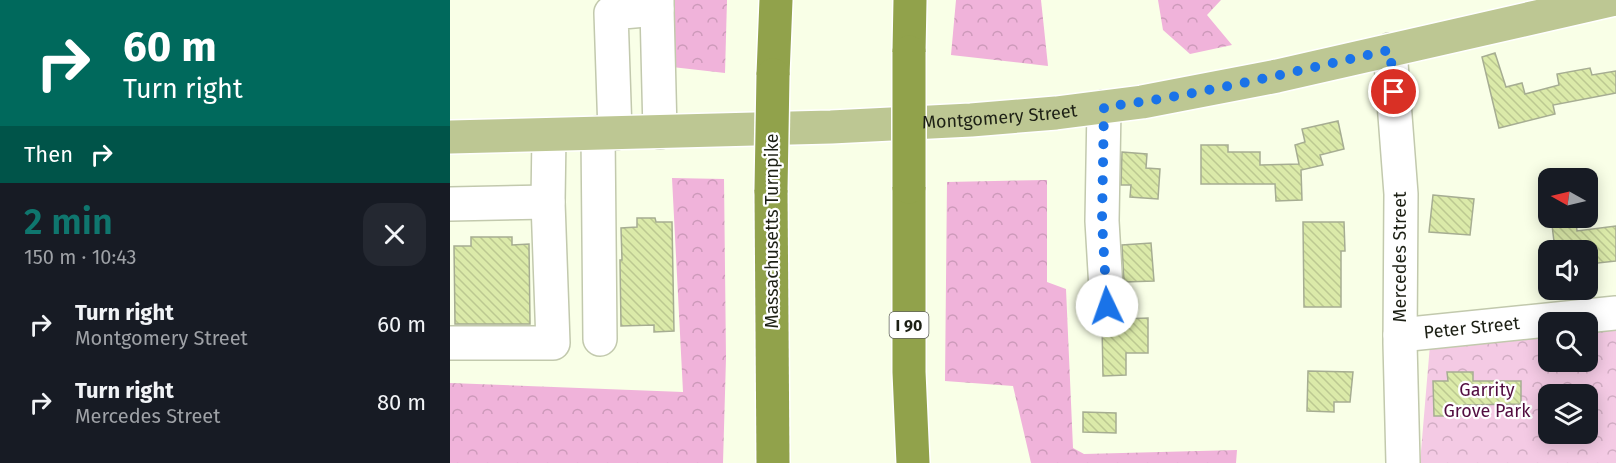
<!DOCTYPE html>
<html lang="en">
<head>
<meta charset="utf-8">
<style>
	:root { --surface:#171b24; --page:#242831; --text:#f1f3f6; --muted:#9ea1a6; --accent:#0f766e }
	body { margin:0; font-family:"Fira Sans",sans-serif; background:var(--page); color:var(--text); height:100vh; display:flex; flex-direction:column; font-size:22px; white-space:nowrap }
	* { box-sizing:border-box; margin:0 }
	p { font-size:20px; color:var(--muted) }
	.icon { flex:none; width:33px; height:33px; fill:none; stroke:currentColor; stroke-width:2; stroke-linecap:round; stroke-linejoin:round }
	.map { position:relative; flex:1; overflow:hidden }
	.drawer { display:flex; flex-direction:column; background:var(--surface); width:450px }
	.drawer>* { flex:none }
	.top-card { background:#00695c; color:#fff; overflow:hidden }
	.needle { width:39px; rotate:278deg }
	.controls { position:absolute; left:1088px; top:168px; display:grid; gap:12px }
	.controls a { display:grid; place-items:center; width:60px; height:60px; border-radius:12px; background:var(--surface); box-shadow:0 3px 15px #0003; font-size:30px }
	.pin { position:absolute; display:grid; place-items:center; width:51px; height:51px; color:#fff; margin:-26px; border:3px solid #fff; border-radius:50%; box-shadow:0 2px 6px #0007 }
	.me { position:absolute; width:66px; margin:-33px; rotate:357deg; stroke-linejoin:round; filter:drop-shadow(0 0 4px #0008) }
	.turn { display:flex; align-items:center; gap:21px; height:126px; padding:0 24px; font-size:27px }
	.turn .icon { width:78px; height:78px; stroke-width:2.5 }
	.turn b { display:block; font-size:42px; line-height:51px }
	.then { display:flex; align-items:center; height:57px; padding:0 24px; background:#0003; gap:12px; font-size:22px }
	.round { display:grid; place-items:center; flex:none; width:63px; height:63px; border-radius:18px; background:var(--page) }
	.head { display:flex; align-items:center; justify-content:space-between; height:102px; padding:0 24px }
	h1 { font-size:36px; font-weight:600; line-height:45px; color:var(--accent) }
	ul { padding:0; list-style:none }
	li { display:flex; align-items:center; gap:18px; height:78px; padding:0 24px }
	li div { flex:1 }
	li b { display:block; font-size:22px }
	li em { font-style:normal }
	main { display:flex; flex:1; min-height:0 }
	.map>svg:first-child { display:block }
	.forest { fill:url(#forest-crowns) }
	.park { fill:url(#park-crowns); fill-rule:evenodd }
	.building { fill:url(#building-back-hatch); stroke:#a6ad92; stroke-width:1.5 }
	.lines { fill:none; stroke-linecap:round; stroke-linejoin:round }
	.minor-casing { stroke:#c2c9ad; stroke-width:36 }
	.major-casing { stroke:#fff; stroke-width:36 }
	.highway-casing { stroke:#fff; stroke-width:36 }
	.minor { stroke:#fff; stroke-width:33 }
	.major { stroke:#bdc793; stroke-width:33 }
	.highway { stroke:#91a24b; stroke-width:33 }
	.highway-bridge-casing { stroke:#fff; stroke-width:36; stroke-linecap:butt }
	.highway-bridge { stroke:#91a24b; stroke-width:33 }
	.route { stroke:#1a73e8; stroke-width:10; stroke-dasharray:0 18 }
	.labels { text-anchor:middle; stroke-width:4.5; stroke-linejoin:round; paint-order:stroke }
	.shield { fill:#fff; stroke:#61635b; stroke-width:1.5 }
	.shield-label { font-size:16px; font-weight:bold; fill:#1d2015 }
	.street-label { font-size:18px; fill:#1d2015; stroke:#fff }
	.park-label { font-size:18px; fill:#520d40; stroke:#fff }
</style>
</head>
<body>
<main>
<section class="drawer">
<div class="top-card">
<div class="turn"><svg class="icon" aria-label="right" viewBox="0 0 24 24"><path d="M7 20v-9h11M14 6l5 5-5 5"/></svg><div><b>60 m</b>Turn right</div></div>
<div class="then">Then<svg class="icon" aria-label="right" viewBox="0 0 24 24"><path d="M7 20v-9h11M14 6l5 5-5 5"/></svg></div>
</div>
<div class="head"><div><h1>2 min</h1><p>150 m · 10:43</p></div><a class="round"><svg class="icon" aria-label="close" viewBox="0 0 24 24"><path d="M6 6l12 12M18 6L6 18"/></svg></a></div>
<ul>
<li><svg class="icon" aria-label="right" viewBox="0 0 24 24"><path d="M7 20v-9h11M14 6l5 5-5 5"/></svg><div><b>Turn right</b><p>Montgomery Street</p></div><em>60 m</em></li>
<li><svg class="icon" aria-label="right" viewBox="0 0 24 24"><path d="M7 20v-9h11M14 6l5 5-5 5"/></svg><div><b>Turn right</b><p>Mercedes Street</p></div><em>80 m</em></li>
</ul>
</section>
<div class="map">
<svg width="1166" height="463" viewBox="0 0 1166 463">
	<defs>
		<pattern id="forest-crowns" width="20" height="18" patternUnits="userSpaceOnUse" patternTransform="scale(1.5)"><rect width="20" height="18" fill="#f0b3da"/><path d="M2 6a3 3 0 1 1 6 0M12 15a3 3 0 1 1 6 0" fill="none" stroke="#cd9aba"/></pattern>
		<pattern id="park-crowns" width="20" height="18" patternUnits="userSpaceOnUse" patternTransform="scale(1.5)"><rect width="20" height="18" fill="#f4cae4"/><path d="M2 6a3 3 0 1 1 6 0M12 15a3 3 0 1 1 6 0" fill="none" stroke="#d1adc3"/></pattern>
		<pattern id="building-back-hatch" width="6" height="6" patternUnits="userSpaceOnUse" patternTransform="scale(1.5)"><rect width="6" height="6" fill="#dbeaa9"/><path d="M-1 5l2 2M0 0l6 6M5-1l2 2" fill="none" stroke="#bcc891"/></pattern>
	</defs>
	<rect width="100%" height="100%" fill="#f9ffe7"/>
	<g class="forest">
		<polygon points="223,0 277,0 275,73 222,67"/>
		<polygon points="506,0 591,0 598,66 501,55"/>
		<polygon points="708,0 771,0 757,15 782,45 740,54 713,30"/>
		<polygon points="222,178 274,179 276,358 273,463 0,463 0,383 233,392"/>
		<polygon points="597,180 597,282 616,289 623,448 634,454 787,450 786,463 581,463 563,386 495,381 497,182"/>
	</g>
	<path class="park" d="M982,321L1098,334V362H1137V329L1166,325V463H970ZM1098,394H1137V434H1098Z"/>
	<g class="building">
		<polygon points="1045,53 1056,87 1072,83 1075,94 1109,85 1107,74 1140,68 1142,75 1166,71 1166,93 1103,105 1105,114 1049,128 1032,57"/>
		<polygon points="888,121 894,149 870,155 873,165 851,170 852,200 826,201 825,184 751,184 751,145 778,145 778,152 810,152 810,165 849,164 845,145 855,142 852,129"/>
		<polygon points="672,152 697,154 696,168 710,169 708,199 680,197 681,185 671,185"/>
		<polygon points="983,195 1024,199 1020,235 979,232"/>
		<polygon points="187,218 205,218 206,222 222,222 224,331 204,332 204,325 171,326 170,260 172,260 171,228 187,227"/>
		<polygon points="853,222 894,222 895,251 891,251 891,307 854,307"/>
		<polygon points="1126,222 1127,231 1166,226 1166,261 1139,264 1137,250 1105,250 1102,225"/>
		<polygon points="21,237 62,237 62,245 79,244 80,324 5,324 4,246 21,246"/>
		<polygon points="701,243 704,281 674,282 672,245"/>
		<polygon points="698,318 698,353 676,353 676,375 653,376 652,324 659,325 670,319"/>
		<polygon points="858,371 903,372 900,402 884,402 884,412 857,411"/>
		<polygon points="997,372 1023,372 1023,381 1071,381 1071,404 1014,405 1014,416 984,416 983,381 998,381"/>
		<polygon points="633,412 666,413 666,433 633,432"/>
	</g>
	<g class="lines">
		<defs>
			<g id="minor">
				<polyline points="207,9 210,132"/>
				<polyline points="940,50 951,194 950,343 953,463"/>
				<polyline points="654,107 652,221 657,306"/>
				<polyline points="148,133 150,339"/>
				<polyline points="165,133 161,13 207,9 207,0"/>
				<polyline points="0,204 98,202"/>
				<path id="s1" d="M950,335L1166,313"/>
				<polyline points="0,343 103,343 98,202 99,135"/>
			</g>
			<g id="major">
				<path id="s2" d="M0,137L381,127L521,120L606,113L692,102L827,76L1161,0"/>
			</g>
			<g id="highway">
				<polyline points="459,52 460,0"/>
				<polyline points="323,75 326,0"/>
				<polyline points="459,187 459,372 463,463"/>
				<polyline points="321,190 323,463"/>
			</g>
		</defs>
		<use href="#minor" class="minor-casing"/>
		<use href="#major" class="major-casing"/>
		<use href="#highway" class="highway-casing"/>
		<use href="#minor" class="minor"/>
		<use href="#major" class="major"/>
		<use href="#highway" class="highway"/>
		<defs>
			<g id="highway-bridge">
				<polyline points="459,52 459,187"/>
				<polyline points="321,190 323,75"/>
			</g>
		</defs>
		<use href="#highway-bridge" class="highway-bridge-casing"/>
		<use href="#highway-bridge" class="highway-bridge"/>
	</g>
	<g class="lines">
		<path class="route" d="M657,306L652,221L654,107C751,95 846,71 940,50L944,92"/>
	</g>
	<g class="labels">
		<rect class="shield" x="439.5" y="312" width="39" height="26" rx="4.5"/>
		<g class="shield-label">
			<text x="459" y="331">I 90</text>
		</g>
		<g class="street-label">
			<text dy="6" stroke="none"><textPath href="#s2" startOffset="550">Montgomery Street</textPath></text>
			<text transform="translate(322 231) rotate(-90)" y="6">Massachusetts Turnpike</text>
			<text transform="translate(950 257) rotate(-90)" y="6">Mercedes Street</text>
			<text dy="6" stroke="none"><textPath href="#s1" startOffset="72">Peter Street</textPath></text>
		</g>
		<g class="park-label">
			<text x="1037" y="396">Garrity<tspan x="1037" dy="21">Grove Park</tspan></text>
		</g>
	</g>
</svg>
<div class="controls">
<a><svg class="needle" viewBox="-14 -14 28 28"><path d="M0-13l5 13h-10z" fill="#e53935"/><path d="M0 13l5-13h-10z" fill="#9ea1a6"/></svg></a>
<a><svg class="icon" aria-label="sound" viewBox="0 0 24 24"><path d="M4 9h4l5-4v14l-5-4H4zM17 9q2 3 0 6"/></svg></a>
<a><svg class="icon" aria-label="search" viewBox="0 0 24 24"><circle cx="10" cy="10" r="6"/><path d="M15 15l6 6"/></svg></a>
<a><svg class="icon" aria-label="layers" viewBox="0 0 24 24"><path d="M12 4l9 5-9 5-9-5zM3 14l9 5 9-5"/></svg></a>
</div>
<div class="pin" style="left:944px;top:92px;background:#d93025"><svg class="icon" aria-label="arrive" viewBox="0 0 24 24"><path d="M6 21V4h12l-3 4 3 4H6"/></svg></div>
<svg class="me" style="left:657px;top:306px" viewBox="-20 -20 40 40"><circle r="19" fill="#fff"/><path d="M0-13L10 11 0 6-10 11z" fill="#1a73e8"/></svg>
</div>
</main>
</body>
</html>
